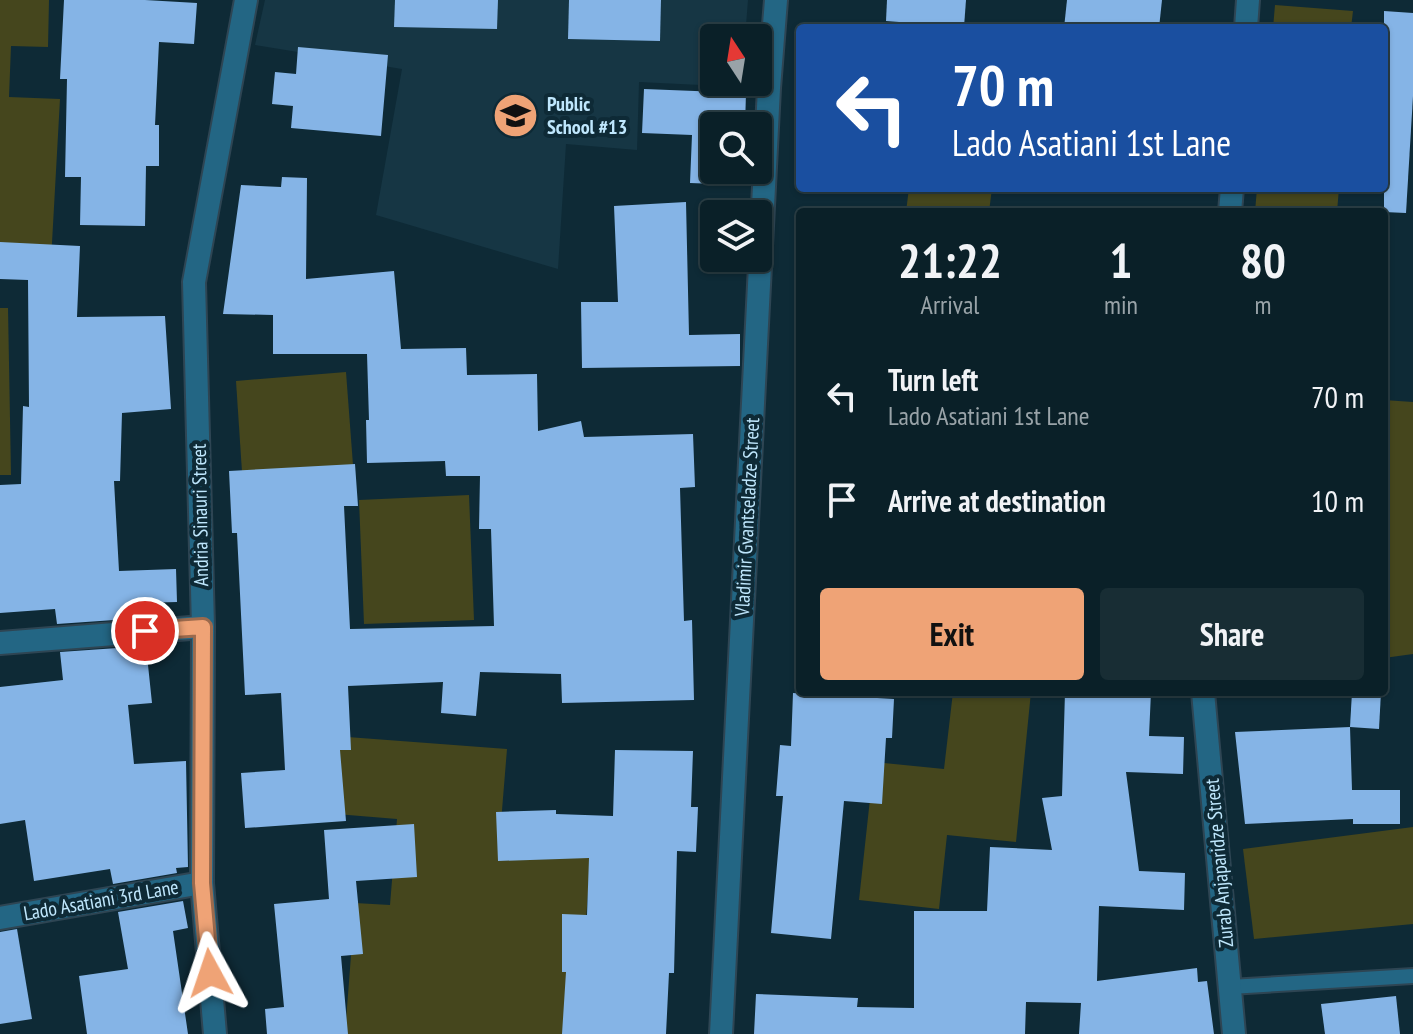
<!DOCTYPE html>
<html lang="en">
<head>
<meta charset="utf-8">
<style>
	:root { --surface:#0a2028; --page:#182d34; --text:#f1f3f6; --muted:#99a3a8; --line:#2a3e45; --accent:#efa376 }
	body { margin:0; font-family:"PT Sans Narrow",sans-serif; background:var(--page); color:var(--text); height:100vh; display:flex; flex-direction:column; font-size:30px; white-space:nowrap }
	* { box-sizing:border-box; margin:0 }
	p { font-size:26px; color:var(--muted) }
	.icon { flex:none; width:44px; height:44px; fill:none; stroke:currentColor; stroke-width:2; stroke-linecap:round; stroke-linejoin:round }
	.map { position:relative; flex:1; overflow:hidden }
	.drawer { position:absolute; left:796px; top:208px; width:592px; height:488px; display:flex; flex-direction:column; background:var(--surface); border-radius:8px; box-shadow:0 2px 6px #0004,0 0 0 2px var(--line) }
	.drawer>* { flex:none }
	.banner { position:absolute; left:796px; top:24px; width:592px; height:168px; border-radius:8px; box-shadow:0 2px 6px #0004,0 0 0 2px var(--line); background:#1a4fa0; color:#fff; overflow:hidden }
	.needle { width:52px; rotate:348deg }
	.buttons { position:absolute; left:700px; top:24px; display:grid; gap:16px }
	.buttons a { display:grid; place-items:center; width:72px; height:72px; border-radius:8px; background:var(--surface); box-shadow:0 2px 6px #0004,0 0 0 2px var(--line); font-size:40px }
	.pin { position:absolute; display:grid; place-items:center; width:68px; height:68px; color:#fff; margin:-34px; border:4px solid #fff; border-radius:50%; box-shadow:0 2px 8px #0007 }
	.me { position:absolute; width:88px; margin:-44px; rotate:355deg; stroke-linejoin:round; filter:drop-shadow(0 0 6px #0008) }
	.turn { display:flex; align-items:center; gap:28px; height:168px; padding:0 24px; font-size:36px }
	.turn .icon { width:104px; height:104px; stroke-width:2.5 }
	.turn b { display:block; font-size:56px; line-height:68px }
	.eta { display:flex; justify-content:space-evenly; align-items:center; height:136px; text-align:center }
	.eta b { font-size:48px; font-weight:700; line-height:56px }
	.cta { display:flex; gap:16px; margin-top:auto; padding:16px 24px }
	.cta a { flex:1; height:92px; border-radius:8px; background:var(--accent); color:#111; font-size:32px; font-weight:700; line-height:92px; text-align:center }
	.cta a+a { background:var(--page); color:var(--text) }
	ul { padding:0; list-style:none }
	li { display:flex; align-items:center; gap:24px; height:104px; padding:0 24px }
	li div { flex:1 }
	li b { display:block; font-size:30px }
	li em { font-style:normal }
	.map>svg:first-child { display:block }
	.built { fill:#163644 }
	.green { fill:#45461d }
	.building { fill:#85b4e6 }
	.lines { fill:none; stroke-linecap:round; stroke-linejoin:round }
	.service-casing { stroke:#2e4553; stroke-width:18 }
	.minor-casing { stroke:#2e4553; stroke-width:26 }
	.service { stroke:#236684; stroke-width:14 }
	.minor { stroke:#236684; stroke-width:22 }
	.route-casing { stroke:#9b6a4d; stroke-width:20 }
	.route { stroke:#efa376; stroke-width:14 }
	.labels { text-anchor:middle; stroke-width:8; stroke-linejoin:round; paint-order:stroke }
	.poi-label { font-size:20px; font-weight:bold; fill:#bfe7fd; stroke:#0e2a36; text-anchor:start }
	.street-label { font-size:20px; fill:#bfe7fd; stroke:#0e2a36 }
</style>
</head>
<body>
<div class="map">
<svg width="1413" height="1034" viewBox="0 0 1413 1034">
	<rect width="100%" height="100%" fill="#0e2a36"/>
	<polygon class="built" points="265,0 748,0 745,38 714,38 714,82 743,82 742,87 639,82 637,150 566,144 558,269 376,215 402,69 255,45"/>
	<g class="green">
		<polygon points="0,0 49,0 48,47 11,46 9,97 60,99 51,261 0,258"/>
		<polygon points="1275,5 1353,11 1351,28 1273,28"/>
		<polygon points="909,188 992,188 989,212 906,212"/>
		<polygon points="1257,188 1339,188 1337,212 1255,212"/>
		<polygon points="0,308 8,308 11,475 0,475"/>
		<polygon points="346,372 353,465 242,472 236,381"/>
		<polygon points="1384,400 1413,402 1413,654 1384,658"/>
		<polygon points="469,495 474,620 364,624 359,500"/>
		<polygon points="953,692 1031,692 1016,842 947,835 939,909 859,900 874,762 944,769"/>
		<polygon points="321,735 507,749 499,847 591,855 577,1034 345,1034 355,903 390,905 397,819 336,814"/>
		<polygon points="1413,827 1413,924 1254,939 1243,849"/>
	</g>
	<g class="building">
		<polygon points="64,0 145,0 197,3 194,44 159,42 155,125 159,125 159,166 146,166 145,226 80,225 81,177 65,177 67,79 60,79"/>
		<polygon points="395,0 498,0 497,29 394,27"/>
		<polygon points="569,0 661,0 660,41 568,39"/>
		<polygon points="887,0 966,0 964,27 886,21"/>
		<polygon points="1067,0 1162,0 1159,28 1064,28"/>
		<polygon points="1384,11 1413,13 1413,96 1406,213 1384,212"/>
		<polygon points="298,47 388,55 381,136 291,128 293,106 272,104 275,72 296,74"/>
		<polygon points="644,89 746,93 745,126 714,126 714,170 743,170 742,185 690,183 692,135 642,133"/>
		<polygon points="282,177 307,178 306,279 394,271 401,349 466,348 467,375 537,374 538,431 581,421 584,437 693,434 695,487 680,488 684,621 692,620 694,700 562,703 561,674 480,672 476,716 441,713 443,682 348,686 351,750 340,750 346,821 245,828 241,773 285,770 281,693 245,695 237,533 232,533 229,471 355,464 358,506 344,506 350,629 494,626 491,529 479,529 480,476 446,476 445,461 367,463 366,420 369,420 367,354 273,354 273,315 223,314 241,185 281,187"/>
		<polygon points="686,202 689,335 740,334 740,366 582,368 581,302 618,302 614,206"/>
		<polygon points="0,242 80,246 77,317 165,316 171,409 122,413 120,481 114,481 119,571 176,569 177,602 141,603 143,618 57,624 55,609 0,613 0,485 21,484 23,406 29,407 28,280 0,279"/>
		<polygon points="146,646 152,703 128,705 134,764 186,761 188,867 176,868 177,873 113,884 110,869 34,881 25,820 0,824 0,687 63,680 60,652"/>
		<polygon points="1065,692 1151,692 1149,736 1184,737 1183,774 1126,772 1139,871 1185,873 1184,910 1099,906 1097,981 1197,968 1198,982 1207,981 1214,1034 1079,1034 1081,1003 1026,1002 1025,1034 754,1034 756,994 858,998 857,1007 914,1008 914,911 987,911 990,847 1052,850 1042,798 1062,796"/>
		<polygon points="1352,692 1381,692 1379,729 1350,727"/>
		<polygon points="793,693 894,699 892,738 886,738 882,804 844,801 831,939 771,933 783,796 776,796 780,745 791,746"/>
		<polygon points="1350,727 1352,790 1400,790 1400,824 1353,824 1353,819 1245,824 1235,732"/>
		<polygon points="615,750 693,751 691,807 698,807 696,852 677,851 674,973 669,973 666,1034 562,1034 566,972 562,972 562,914 587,915 589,858 498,861 496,812 556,810 556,814 613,816"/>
		<polygon points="414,824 417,877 356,881 363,954 341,956 348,1034 267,1034 265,1009 284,1007 274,904 329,899 324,830"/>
		<polygon points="183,901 188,928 173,931 188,1034 87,1034 79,976 128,969 118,912"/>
		<polygon points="17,929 32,1019 0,1024 0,932"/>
		<polygon points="1396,996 1400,1034 1325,1034 1321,1004"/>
	</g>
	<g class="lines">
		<defs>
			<polyline id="service" points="1230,987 1413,976"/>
			<g id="minor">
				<polyline points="1246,28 1248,0"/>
				<polyline points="1230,212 1232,188"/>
				<polyline points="0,643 203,627"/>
				<polyline points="1203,692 1234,1034"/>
				<polyline points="0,918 202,883"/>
				<polyline points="215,1034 202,883 203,627 194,282 246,0"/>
				<polyline points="721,1034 769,88 776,0"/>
			</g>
		</defs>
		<use href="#service" class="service-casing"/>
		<use href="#minor" class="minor-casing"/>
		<use href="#service" class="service"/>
		<use href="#minor" class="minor"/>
	</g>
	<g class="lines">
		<defs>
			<polyline id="route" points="145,631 203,627 202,883 210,973"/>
		</defs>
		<use href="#route" class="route-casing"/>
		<use href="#route" class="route"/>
	</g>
	<defs>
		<symbol id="school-disc" viewBox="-11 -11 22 22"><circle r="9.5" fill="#efa376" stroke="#0e2a36"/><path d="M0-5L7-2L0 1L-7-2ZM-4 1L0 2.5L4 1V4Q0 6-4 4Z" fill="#111"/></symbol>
	</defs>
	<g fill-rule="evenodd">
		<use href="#school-disc" x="490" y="90" width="51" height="51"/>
	</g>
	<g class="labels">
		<g class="poi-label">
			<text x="547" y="111">Public<tspan x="547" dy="23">School #13</tspan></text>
		</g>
		<g class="street-label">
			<text transform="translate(200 515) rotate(-91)" y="7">Andria Sinauri Street</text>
			<text transform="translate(747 517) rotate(-87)" y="7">Vladimir Gvantseladze Street</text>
			<text transform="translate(1219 863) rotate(-95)" y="7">Zurab Anjaparidze Street</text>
			<text transform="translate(101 900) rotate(-10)" y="7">Lado Asatiani 3rd Lane</text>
		</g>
	</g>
</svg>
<div class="buttons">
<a><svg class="needle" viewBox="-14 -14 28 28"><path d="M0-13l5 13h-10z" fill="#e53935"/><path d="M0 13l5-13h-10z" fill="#99a3a8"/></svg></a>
<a><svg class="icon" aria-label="search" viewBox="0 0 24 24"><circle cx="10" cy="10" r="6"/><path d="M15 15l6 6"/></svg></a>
<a><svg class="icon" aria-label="layers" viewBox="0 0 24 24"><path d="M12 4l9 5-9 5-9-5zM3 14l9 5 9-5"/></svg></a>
</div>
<div class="pin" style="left:145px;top:631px;background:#d93025"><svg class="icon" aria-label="arrive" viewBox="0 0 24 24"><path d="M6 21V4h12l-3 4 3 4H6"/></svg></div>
<svg class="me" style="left:210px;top:973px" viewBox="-20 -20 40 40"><path d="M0-17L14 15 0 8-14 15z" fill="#efa376" stroke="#fff" stroke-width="4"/></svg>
<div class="banner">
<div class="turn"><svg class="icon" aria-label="left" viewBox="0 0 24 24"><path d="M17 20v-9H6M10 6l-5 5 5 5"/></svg><div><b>70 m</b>Lado Asatiani 1st Lane</div></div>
</div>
<section class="drawer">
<div class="eta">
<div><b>21:22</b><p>Arrival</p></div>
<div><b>1</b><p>min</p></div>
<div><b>80</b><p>m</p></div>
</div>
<ul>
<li><svg class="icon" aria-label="left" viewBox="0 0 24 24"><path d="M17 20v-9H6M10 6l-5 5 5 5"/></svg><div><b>Turn left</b><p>Lado Asatiani 1st Lane</p></div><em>70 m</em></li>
<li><svg class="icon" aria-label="arrive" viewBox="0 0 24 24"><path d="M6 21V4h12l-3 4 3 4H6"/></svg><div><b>Arrive at destination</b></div><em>10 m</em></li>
</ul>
<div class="cta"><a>Exit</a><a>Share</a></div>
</section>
</div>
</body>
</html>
